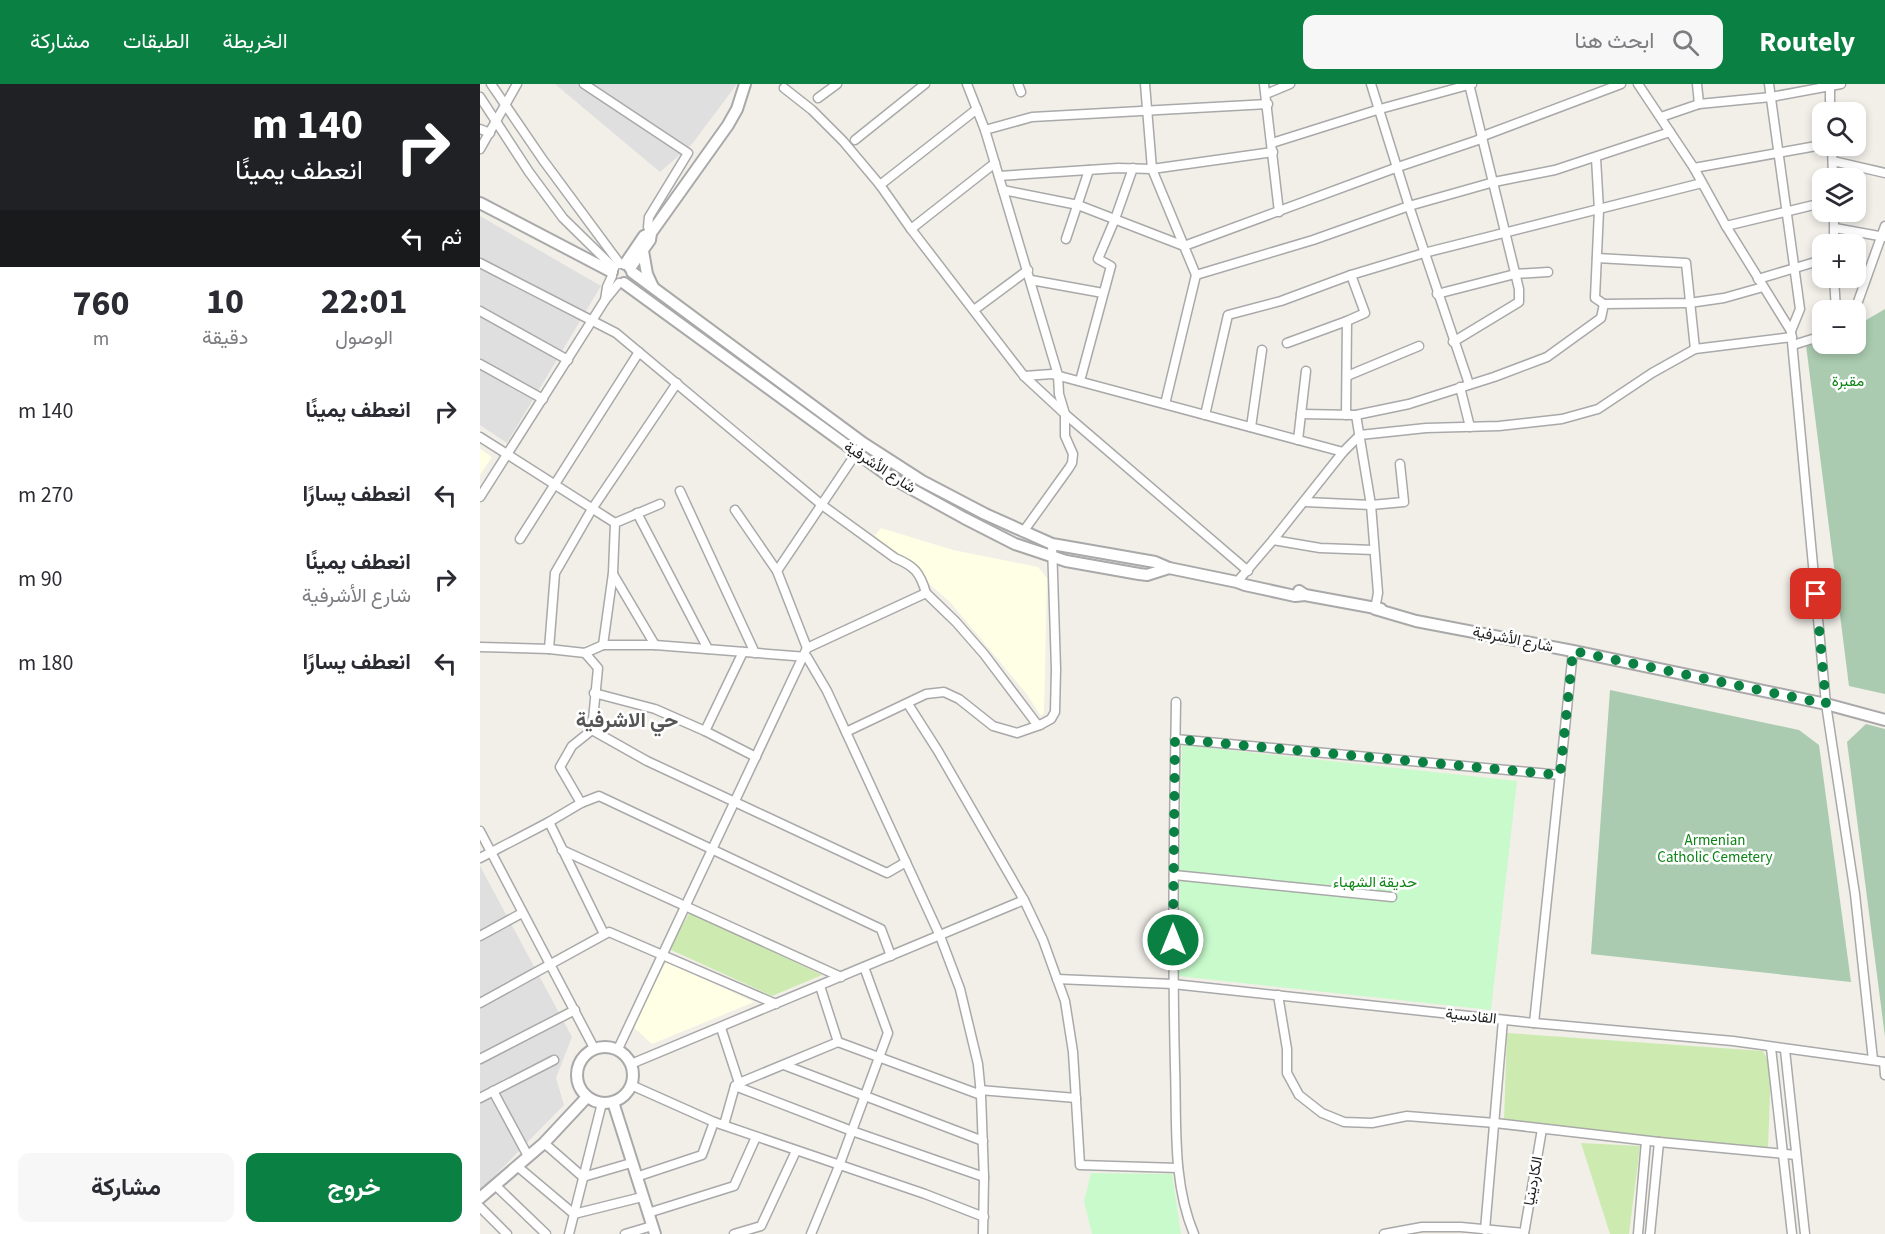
<!DOCTYPE html>
<html lang="ar">
<head>
<meta charset="utf-8">
<style>
	:root { --surface:#fff; --page:#f7f7f7; --text:#2b2b33; --muted:#7c7c81; --accent:#0b8043 }
	body { margin:0; font-family:"Source Sans 3",Vazirmatn,sans-serif; background:var(--page); color:var(--text); direction:rtl; height:100vh; display:flex; flex-direction:column; font-size:22px; white-space:nowrap }
	* { box-sizing:border-box; margin:0 }
	p { font-size:20px; color:var(--muted) }
	.icon { flex:none; width:33px; height:33px; fill:none; stroke:currentColor; stroke-width:2; stroke-linecap:round; stroke-linejoin:round }
	.map { position:relative; flex:1; overflow:hidden; direction:ltr }
	.details { display:flex; flex-direction:column; background:var(--surface); width:480px }
	.details>* { flex:none }
	.hud { background:#202124; color:#fff; overflow:hidden }
	.controls { position:absolute; left:1332px; top:18px; display:grid; gap:12px }
	.controls a { display:grid; place-items:center; width:54px; height:54px; border-radius:12px; background:var(--surface); box-shadow:0 3px 9px #0003; font-size:30px }
	.pin { position:absolute; display:grid; place-items:center; width:51px; height:51px; color:#fff; margin:-26px; border-radius:12px; box-shadow:0 3px 9px #0006 }
	.me { position:absolute; width:66px; margin:-33px; rotate:0deg; stroke-linejoin:round; filter:drop-shadow(0 0 4px #0008) }
	.turn { display:flex; align-items:center; gap:21px; height:126px; padding:0 18px; font-size:27px }
	.turn .icon { width:78px; height:78px; stroke-width:2.5 }
	.turn b { display:block; font-size:42px; line-height:51px }
	.then { display:flex; align-items:center; height:57px; padding:0 18px; background:#0003; gap:12px; font-size:22px }
	.eta { display:flex; justify-content:space-evenly; align-items:center; height:102px; text-align:center }
	.eta b { font-size:36px; font-weight:700; line-height:42px }
	.button { display:flex; gap:12px; margin-top:auto; padding:12px 18px }
	.button a { flex:1; height:69px; border-radius:12px; background:var(--accent); color:#fff; font-size:24px; font-weight:700; line-height:69px; text-align:center }
	.button a+a { background:var(--page); color:var(--text) }
	ul { padding:0; list-style:none }
	li { display:flex; align-items:center; gap:18px; height:84px; padding:0 18px }
	li div { flex:1 }
	li b { display:block; font-size:22px }
	li em { font-style:normal }
	header { display:flex; align-items:center; gap:36px; box-sizing:border-box; height:84px; padding:0 30px; background:var(--accent); color:#fff }
	header strong { font-size:28px }
	nav { display:flex; gap:33px; margin-inline-start:auto; font-size:21px }
	.search { width:420px; height:54px; background:var(--page); display:flex; align-items:center; gap:15px; box-sizing:border-box; padding:0 21px; border-radius:12px; color:var(--muted); font-size:22px }
	main { display:flex; flex:1; min-height:0 }
	.map>svg:first-child { display:block }
	.residential { fill:#e0dfdf }
	.education { fill:#ffffe5 }
	.grass { fill:#cdebb0 }
	.cemetery { fill:#aacbaf }
	.park { fill:#c8facc }
	.lines { fill:none; stroke-linecap:round; stroke-linejoin:round }
	.minor-casing { stroke:#a9a9a9; stroke-width:11 }
	.tertiary-casing { stroke:#a9a9a9; stroke-width:14 }
	.minor { stroke:#fff; stroke-width:8 }
	.tertiary { stroke:#fff; stroke-width:10 }
	.route { stroke:#0b8043; stroke-width:10; stroke-dasharray:0 18 }
	.labels { text-anchor:middle; stroke-width:5; stroke-linejoin:round; paint-order:stroke }
	.park-label { font-size:15px; fill:#0c8416; stroke:#fff }
	.street-label { font-size:15px; fill:#222; stroke:#fff }
	.district-label { font-size:21px; font-weight:bold; fill:#555; stroke:#fff }
</style>
</head>
<body>
<header>
<strong>Routely</strong>
<div class="search"><svg class="icon" aria-label="search" viewBox="0 0 24 24"><circle cx="10" cy="10" r="6"/><path d="M15 15l6 6"/></svg>ابحث هنا</div>
<nav><a>الخريطة</a><a>الطبقات</a><a>مشاركة</a></nav>
</header>
<main>
<div class="map">
<svg width="1405" height="1150" viewBox="0 0 1405 1150">
	<rect width="100%" height="100%" fill="#f2efe9"/>
	<g class="residential">
		<polygon points="75,0 257,0 212,60 180,88"/>
		<polygon points="0,132 121,202 27,359 0,341"/>
		<polygon points="0,782 92,953 76,994 84,1021 0,1107"/>
	</g>
	<g class="education">
		<polygon points="0,365 12,373 0,391"/>
		<polygon points="401,444 473,466 558,483 567,494 564,629 561,632 546,609 470,518 431,484 392,455"/>
		<polygon points="186,878 274,918 172,960 152,942"/>
	</g>
	<g class="grass">
		<polygon points="210,828 342,891 292,912 189,865"/>
		<polygon points="1027,949 1283,967 1291,983 1288,1065 1024,1036"/>
		<polygon points="1101,1059 1160,1062 1149,1150 1130,1150"/>
	</g>
	<g class="cemetery">
		<polygon points="1405,225 1405,610 1369,602 1326,261 1342,255 1342,260 1376,260 1376,242"/>
		<polygon points="1130,606 1319,646 1339,661 1371,898 1111,870"/>
		<polygon points="1386,640 1405,645 1405,953 1367,658"/>
	</g>
	<g class="park">
		<polygon points="702,661 1037,697 1011,926 698,892"/>
		<polygon points="611,1089 692,1090 701,1150 612,1150 604,1118"/>
	</g>
	<g class="lines">
		<defs>
			<g id="minor">
				<polyline points="11,0 63,76 140,180"/>
				<polyline points="104,0 208,69 169,133 168,143 171,149"/>
				<polyline points="487,0 505,46 578,291 579,310 585,330 585,352 593,370 592,379 589,384 543,448"/>
				<polyline points="538,0 541,8"/>
				<polyline points="665,0 672,85 716,191 685,320"/>
				<polyline points="784,0 799,128"/>
				<polyline points="891,0 929,122 989,300"/>
				<polyline points="1158,0 1214,84 1246,142 1311,247 1346,620 1375,810 1393,976"/>
				<polyline points="1217,0 1219,20"/>
				<polyline points="1289,0 1320,225 1311,247"/>
				<polyline points="1350,0 1350,28"/>
				<polyline points="304,4 332,26 363,57 400,101 431,145 544,292 585,330 768,487"/>
				<polyline points="786,10 810,0"/>
				<polyline points="0,13 49,88 83,134 134,184"/>
				<polyline points="338,14 357,0"/>
				<polyline points="1181,33 1219,20 1291,13 1361,0"/>
				<polyline points="0,45 10,49"/>
				<polyline points="505,46 552,33 788,20"/>
				<polyline points="375,56 445,0"/>
				<polyline points="792,59 900,25 992,0"/>
				<polyline points="1352,62 1353,94"/>
				<polyline points="0,65 37,0"/>
				<polyline points="1116,74 1119,126 1115,214 1124,220"/>
				<polyline points="1353,77 1405,89"/>
				<polyline points="1214,84 1342,61"/>
				<polyline points="519,92 638,84 672,85 793,68"/>
				<polyline points="400,101 497,25"/>
				<polyline points="523,106 598,121 704,162 918,83 998,56 1003,52 1141,0"/>
				<polyline points="1354,128 1354,160"/>
				<polyline points="1246,142 1342,119"/>
				<polyline points="1355,144 1405,153"/>
				<polyline points="431,145 515,79"/>
				<polyline points="586,155 609,86"/>
				<polyline points="1117,174 1206,179 1215,265"/>
				<path d="M0,179L136,249L342,421L415,474C434,482 440,488 446,509"/>
				<polyline points="716,191 833,156 929,122 1014,98 1075,86 1190,48"/>
				<polyline points="1354,194 1356,226"/>
				<polyline points="1278,195 1342,176"/>
				<polyline points="551,196 623,209"/>
				<polyline points="957,210 1035,190 1068,188"/>
				<polyline points="125,216 127,203 132,192"/>
				<polyline points="494,226 548,186"/>
				<polyline points="1375,226 1405,142"/>
				<polyline points="0,227 88,276"/>
				<polyline points="973,258 1039,218 1039,205 989,0"/>
				<polyline points="807,259 867,237"/>
				<polyline points="1313,261 1342,252"/>
				<polyline points="0,280 63,315"/>
				<polyline points="544,292 572,290 863,368"/>
				<polyline points="867,292 939,262"/>
				<polyline points="600,297 631,182 618,175 635,135 653,84"/>
				<polyline points="980,303 990,343"/>
				<polyline points="821,330 876,331 929,320 1014,293 1067,273 1121,234 1124,220 1209,219 1244,214 1283,203"/>
				<polyline points="725,331 748,231 801,217 871,191 944,169 1222,99"/>
				<polyline points="866,331 867,237 885,229 871,191"/>
				<polyline points="876,331 891,421 898,509 895,525"/>
				<polyline points="771,343 782,266"/>
				<polyline points="0,353 135,439 133,489 123,561"/>
				<polyline points="818,356 826,287"/>
				<polyline points="200,407 275,569"/>
				<polyline points="0,413 125,216 139,199"/>
				<polyline points="825,418 891,421 924,418 920,380"/>
				<polyline points="255,426 297,487"/>
				<polyline points="157,429 228,565"/>
				<polyline points="135,439 180,420"/>
				<polyline points="40,455 159,268"/>
				<polyline points="793,456 840,464 894,466"/>
				<polyline points="133,490 175,561"/>
				<polyline points="757,498 793,456 863,368 880,351 946,344 1019,342 1082,335 1118,325 1172,289 1215,265 1312,253"/>
				<polyline points="0,563 69,565 105,569 123,561 175,561 327,573 347,607 460,852 480,905 498,980 501,1011 504,1093 503,1150"/>
				<polyline points="327,564 297,487 383,359"/>
				<polyline points="69,565 75,489 112,425 197,299"/>
				<polyline points="114,609 175,625 225,647 276,673"/>
				<path d="M696,618C694,740 692,861 695,983C697,1039 692,1098 714,1150"/>
				<polyline points="428,620 458,667 544,816 563,856 585,917 593,968 600,1081 698,1084"/>
				<polyline points="112,646 167,677 407,789 426,778"/>
				<polyline points="225,647 263,568"/>
				<polyline points="366,648 446,610 464,608 479,615 513,642 537,649 560,641"/>
				<polyline points="695,655 1080,691"/>
				<polyline points="101,719 80,683 92,662 112,646 118,584 105,569"/>
				<polyline points="69,738 124,850"/>
				<polyline points="0,747 114,964"/>
				<polyline points="82,766 361,893"/>
				<polyline points="0,774 69,738 101,719 119,712 401,845 411,872"/>
				<polyline points="694,791 912,813"/>
				<polyline points="0,852 42,829"/>
				<polyline points="577,895 693,900 1054,939 1253,957 1405,978"/>
				<polyline points="798,911 807,965 807,989 819,1011 842,1029 864,1038 892,1039 927,1032 1015,1039 1179,1058 1316,1071"/>
				<polyline points="0,919 129,848 296,920"/>
				<polyline points="1054,939 1093,567"/>
				<polyline points="241,944 259,999 255,1002 244,1041"/>
				<polyline points="358,958 501,1011"/>
				<polyline points="1291,964 1312,1150"/>
				<polyline points="138,965 327,564 446,509 476,538 504,570 556,639 560,641 571,635 575,628 576,585 572,460"/>
				<polyline points="1305,966 1325,1150"/>
				<polyline points="0,975 95,926"/>
				<polyline points="1404,978 1405,991"/>
				<polyline points="151,980 544,816"/>
				<polyline points="304,981 503,1057"/>
				<polyline points="259,999 358,958 340,902"/>
				<polyline points="151,1001 234,1038 445,1110 504,1133"/>
				<polyline points="255,1002 372,1047 504,1093"/>
				<polyline points="500,1006 596,1014"/>
				<polyline points="13,1007 48,1072"/>
				<polyline points="0,1014 74,976"/>
				<polyline points="64,1059 103,1093 151,1079"/>
				<polyline points="37,1082 94,1130 162,1113"/>
				<polyline points="156,1093 222,1071 234,1038"/>
				<polyline points="15,1101 66,1150"/>
				<polyline points="0,1123 27,1150"/>
				<polyline points="168,1129 254,1102 276,1053"/>
				<polyline points="1005,1146 1023,936"/>
				<polyline points="89,1150 122,1019"/>
				<polyline points="145,1150 172,1142"/>
				<polyline points="254,1150 281,1142 316,1067"/>
				<polyline points="331,1150 359,1082 408,949 384,883"/>
				<polyline points="904,1150 942,1143 981,1143 1044,1149"/>
				<polyline points="1044,1150 1062,1045"/>
				<polyline points="1158,1150 1166,1057"/>
				<polyline points="1170,1150 1179,1058"/>
			</g>
			<g id="tertiary">
				<polyline points="0,119 132,188"/>
				<polyline points="163,167 167,190 173,203"/>
				<polyline points="145,180 164,152 171,149 248,41 257,25 265,0"/>
				<polyline points="150,184 170,156 171,149"/>
				<polyline points="152,188 383,359 442,397 505,430 572,460 675,478 689,484 757,498 765,501 815,512 825,511"/>
				<polyline points="144,199 410,393 484,434 535,460 586,477 659,490 667,491 689,484"/>
				<polyline points="819,507 825,511 901,525"/>
				<polyline points="895,525 936,537 1093,567 1346,620 1405,636"/>
				<circle cx="125" cy="991" r="28"/>
				<polyline points="133,1018 175,1150"/>
				<polyline points="0,1114 64,1059 107,1013"/>
			</g>
		</defs>
		<use href="#minor" class="minor-casing"/>
		<use href="#tertiary" class="tertiary-casing"/>
		<use href="#minor" class="minor"/>
		<use href="#tertiary" class="tertiary"/>
	</g>
	<g class="lines">
		<polyline class="route" points="693,856 695,655 1080,691 1093,567 1346,620 1336,510"/>
	</g>
	<g class="labels">
		<g class="park-label">
			<text x="1368" y="302">مقبرة</text>
			<text x="1235" y="761">Armenian<tspan x="1235" dy="17">Catholic Cemetery</tspan></text>
			<text x="895" y="803">حديقة الشهباء</text>
		</g>
		<g class="street-label">
			<text transform="translate(400 383) rotate(33)" y="5">شارع الأشرفية</text>
			<text transform="translate(1033 555) rotate(11)" y="5">شارع الأشرفية</text>
			<text transform="translate(991 932) rotate(6)" y="5">القادسية</text>
			<text transform="translate(1053 1097) rotate(-80)" y="5">الكاردينيا</text>
		</g>
		<g class="district-label">
			<text x="147" y="643">حي الاشرفية</text>
		</g>
	</g>
</svg>
<div class="controls">
<a><svg class="icon" aria-label="search" viewBox="0 0 24 24"><circle cx="10" cy="10" r="6"/><path d="M15 15l6 6"/></svg></a>
<a><svg class="icon" aria-label="layers" viewBox="0 0 24 24"><path d="M12 4l9 5-9 5-9-5zM3 14l9 5 9-5"/></svg></a>
<a>+</a>
<a>−</a>
</div>
<div class="pin" style="left:1336px;top:510px;background:#d93025"><svg class="icon" aria-label="arrive" viewBox="0 0 24 24"><path d="M6 21V4h12l-3 4 3 4H6"/></svg></div>
<svg class="me" style="left:693px;top:856px" viewBox="-20 -20 40 40"><circle r="17" fill="#0b8043" stroke="#fff" stroke-width="3"/><path d="M0-11L8 9 0 5-8 9z" fill="#fff"/></svg>
</div>
<section class="details">
<div class="hud">
<div class="turn"><svg class="icon" aria-label="right" viewBox="0 0 24 24"><path d="M7 20v-9h11M14 6l5 5-5 5"/></svg><div><b>140 m</b>انعطف يمينًا</div></div>
<div class="then">ثم<svg class="icon" aria-label="left" viewBox="0 0 24 24"><path d="M17 20v-9H6M10 6l-5 5 5 5"/></svg></div>
</div>
<div class="eta">
<div><b>22:01</b><p>الوصول</p></div>
<div><b>10</b><p>دقيقة</p></div>
<div><b>760</b><p>m</p></div>
</div>
<ul>
<li><svg class="icon" aria-label="right" viewBox="0 0 24 24"><path d="M7 20v-9h11M14 6l5 5-5 5"/></svg><div><b>انعطف يمينًا</b></div><em>140 m</em></li>
<li><svg class="icon" aria-label="left" viewBox="0 0 24 24"><path d="M17 20v-9H6M10 6l-5 5 5 5"/></svg><div><b>انعطف يسارًا</b></div><em>270 m</em></li>
<li><svg class="icon" aria-label="right" viewBox="0 0 24 24"><path d="M7 20v-9h11M14 6l5 5-5 5"/></svg><div><b>انعطف يمينًا</b><p>شارع الأشرفية</p></div><em>90 m</em></li>
<li><svg class="icon" aria-label="left" viewBox="0 0 24 24"><path d="M17 20v-9H6M10 6l-5 5 5 5"/></svg><div><b>انعطف يسارًا</b></div><em>180 m</em></li>
</ul>
<div class="button"><a>خروج</a><a>مشاركة</a></div>
</section>
</main>
</body>
</html>
